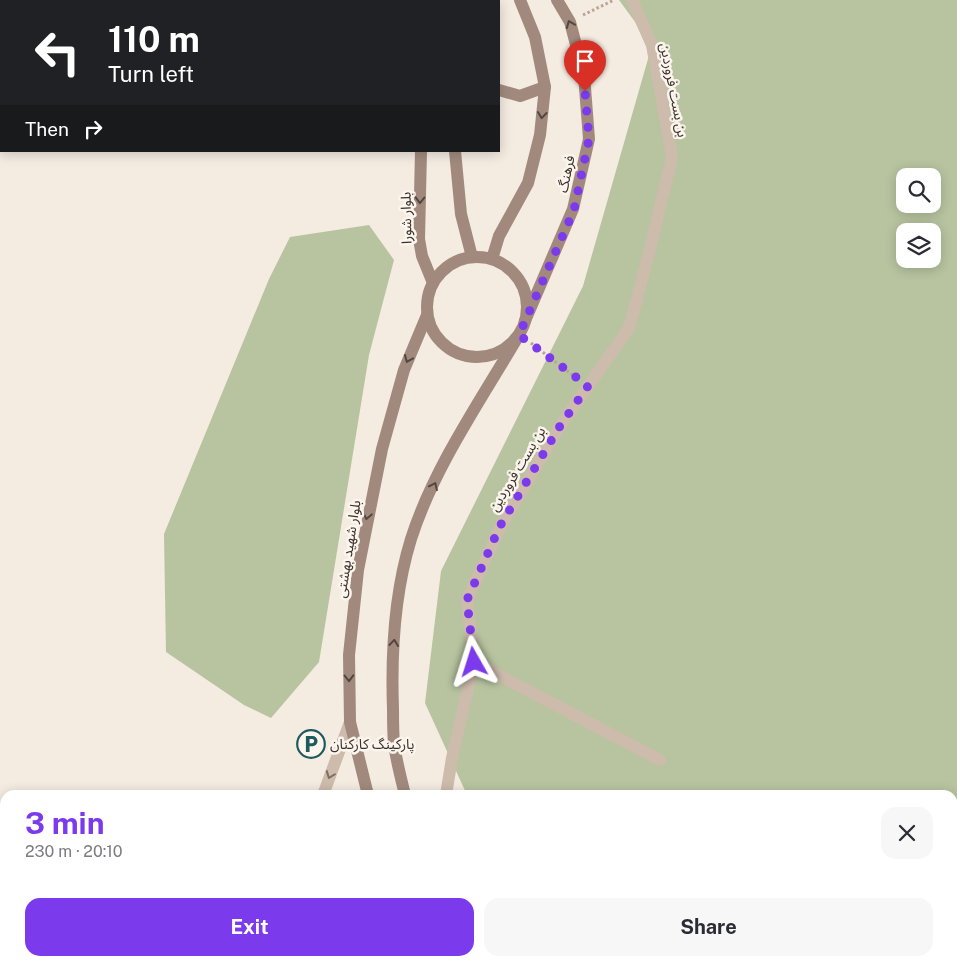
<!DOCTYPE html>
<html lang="en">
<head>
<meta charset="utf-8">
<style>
	:root { --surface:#fff; --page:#f7f7f7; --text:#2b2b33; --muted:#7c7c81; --accent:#7c3aed }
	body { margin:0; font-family:"Public Sans","Noto Sans Arabic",sans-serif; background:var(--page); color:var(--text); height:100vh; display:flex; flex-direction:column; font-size:19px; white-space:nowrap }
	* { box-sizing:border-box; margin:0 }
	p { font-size:16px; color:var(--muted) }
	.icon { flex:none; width:28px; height:28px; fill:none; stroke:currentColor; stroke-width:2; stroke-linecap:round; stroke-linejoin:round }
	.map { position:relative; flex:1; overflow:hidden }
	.panel { position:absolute; left:0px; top:790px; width:958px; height:176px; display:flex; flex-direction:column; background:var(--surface); border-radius:15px 15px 0 0; box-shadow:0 2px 12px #0003 }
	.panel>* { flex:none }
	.guide { position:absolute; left:0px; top:0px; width:500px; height:152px; box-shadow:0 2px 12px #0003; background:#202124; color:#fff; overflow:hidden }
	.buttons { position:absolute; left:896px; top:168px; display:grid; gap:10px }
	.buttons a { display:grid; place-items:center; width:45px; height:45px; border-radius:10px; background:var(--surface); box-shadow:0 2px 12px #0003; font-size:25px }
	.pin { position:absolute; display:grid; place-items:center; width:42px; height:42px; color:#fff; margin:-51px -21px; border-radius:50% 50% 50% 0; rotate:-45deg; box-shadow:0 0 5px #0007 }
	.pin .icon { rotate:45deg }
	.me { position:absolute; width:55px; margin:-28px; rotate:354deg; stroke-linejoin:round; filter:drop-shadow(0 0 4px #0008) }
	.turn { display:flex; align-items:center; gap:18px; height:105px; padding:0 25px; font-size:22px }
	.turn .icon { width:65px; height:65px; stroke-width:2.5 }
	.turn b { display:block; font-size:35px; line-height:42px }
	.then { display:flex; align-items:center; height:48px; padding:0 25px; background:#0003; gap:10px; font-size:19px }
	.round { display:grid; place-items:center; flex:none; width:52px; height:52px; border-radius:15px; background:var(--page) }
	.head { display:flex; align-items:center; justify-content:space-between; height:85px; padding:0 25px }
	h1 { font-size:30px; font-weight:700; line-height:38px; color:var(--accent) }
	.cta { display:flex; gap:10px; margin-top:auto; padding:10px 25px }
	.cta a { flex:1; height:58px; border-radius:15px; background:var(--accent); color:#fff; font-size:20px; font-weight:700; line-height:58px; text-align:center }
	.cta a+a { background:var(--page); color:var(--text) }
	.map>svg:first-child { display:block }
	.green { fill:#b8c4a0; fill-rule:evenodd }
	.building { fill:#c8694b }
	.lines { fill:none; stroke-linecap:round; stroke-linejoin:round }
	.path { stroke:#b9a596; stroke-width:3; stroke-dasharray:2.5 2.5; stroke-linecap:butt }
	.lane { stroke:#cdbbac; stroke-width:9 }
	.street { stroke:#cdbbac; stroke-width:12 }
	.secondary { stroke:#a18a7d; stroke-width:12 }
	.oneway { stroke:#544640 }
	.oneway2 { stroke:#7d6f65 }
	.route { stroke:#7c3aed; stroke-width:9; stroke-dasharray:0 16.2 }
	.labels { text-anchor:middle; stroke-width:5; stroke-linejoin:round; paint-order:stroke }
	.street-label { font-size:14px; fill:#3b302b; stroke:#fbf5ee }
	.poi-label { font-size:14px; fill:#3b302b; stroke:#fbf5ee; text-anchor:start }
</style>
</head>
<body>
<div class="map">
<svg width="957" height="966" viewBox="0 0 957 966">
	<rect width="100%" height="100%" fill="#f4ebe1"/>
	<g class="green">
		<path d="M619,0H957V966H735L727,961H952V795H467L425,703L441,571L583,286L652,45ZM905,176H932V204H905ZM905,231H932V259H905Z"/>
		<polygon points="369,225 394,260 369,355 319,662 271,718 244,705 166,652 164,534 269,279 290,237"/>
	</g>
	<polygon class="building" points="92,961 159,961 162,966 86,966"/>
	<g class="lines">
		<g class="path">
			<polyline points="583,15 614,0"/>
			<polyline points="531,343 575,377"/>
		</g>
		<g class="lane">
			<polyline points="208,961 213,966"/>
			<polyline points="299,966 305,961"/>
			<polyline points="368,966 372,961"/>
		</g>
		<g class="street">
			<polyline points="474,662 660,760"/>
			<polyline points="323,795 350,722"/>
			<polyline points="446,795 452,758 474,662 467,600 501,526 560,426 629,328 649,253 672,157 652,45 632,0"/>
			<polyline points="380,961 386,966"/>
			<polyline points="680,961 689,966"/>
		</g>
		<g class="secondary">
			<polyline points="386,0 386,1"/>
			<polyline points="420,0 420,1"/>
			<polyline points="499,90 520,96 545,87"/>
			<polyline points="421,151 419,239 422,256 433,283"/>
			<polyline points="455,151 461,214 472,257"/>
			<circle cx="477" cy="307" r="50"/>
			<polyline points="492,259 499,236 528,183 540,135 545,87 535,37 520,0"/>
			<polyline points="525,321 573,209 589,139 584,75 570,22 557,0"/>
			<polyline points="368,795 350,722 349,655 358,570 382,449 404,370 427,315"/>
			<path d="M405,795C401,778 396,760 394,743C393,732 393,720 393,709C391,653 394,594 411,539C434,467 481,400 519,335"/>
			<polyline points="462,961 466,966"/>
			<polyline points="511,961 515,966"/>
		</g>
	</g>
	<defs><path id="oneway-chevron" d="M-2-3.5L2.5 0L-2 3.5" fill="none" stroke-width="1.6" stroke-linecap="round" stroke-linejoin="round" transform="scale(1.25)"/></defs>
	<g class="oneway">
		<use href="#oneway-chevron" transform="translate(570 24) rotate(-112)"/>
		<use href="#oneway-chevron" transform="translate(542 115) rotate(96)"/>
		<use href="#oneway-chevron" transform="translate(420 200) rotate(91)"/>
		<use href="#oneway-chevron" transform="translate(408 359) rotate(113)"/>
		<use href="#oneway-chevron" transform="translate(434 486) rotate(-65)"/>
		<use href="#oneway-chevron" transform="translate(367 516) rotate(101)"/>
		<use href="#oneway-chevron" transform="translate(394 643) rotate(-84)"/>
		<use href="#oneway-chevron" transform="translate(349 678) rotate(89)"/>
	</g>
	<use class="oneway2" href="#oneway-chevron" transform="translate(330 775) rotate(111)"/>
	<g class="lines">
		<polyline class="route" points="474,662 467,600 500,526 560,426 588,386 519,335 574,210 589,139 585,91"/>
	</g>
	<defs>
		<symbol id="parking-ring" viewBox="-11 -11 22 22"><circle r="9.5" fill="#fbf5ee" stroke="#1f5a5e" stroke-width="1.5"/><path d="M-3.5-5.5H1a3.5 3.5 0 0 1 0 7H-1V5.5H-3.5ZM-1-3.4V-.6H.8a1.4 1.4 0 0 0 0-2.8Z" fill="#1f5a5e"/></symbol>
	</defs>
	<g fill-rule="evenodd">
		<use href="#parking-ring" x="295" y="728" width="32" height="32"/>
	</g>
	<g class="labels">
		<g class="street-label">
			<text transform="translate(674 90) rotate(79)" y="5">بن بست فروردین</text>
			<text transform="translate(566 174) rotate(-78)" y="5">فرهنگ</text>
			<text transform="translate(406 218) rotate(-91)" y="5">بلوار شورا</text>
			<text transform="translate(517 469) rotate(-59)" y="5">بن بست فروردین</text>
			<text transform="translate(348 549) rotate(-81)" y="5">بلوار شهید بهشتی</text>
		</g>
		<g class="poi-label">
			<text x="330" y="749">پارکینگ کارکنان</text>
		</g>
	</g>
</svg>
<div class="buttons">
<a><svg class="icon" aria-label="search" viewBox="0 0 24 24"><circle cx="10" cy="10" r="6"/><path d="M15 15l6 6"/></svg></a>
<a><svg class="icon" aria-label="layers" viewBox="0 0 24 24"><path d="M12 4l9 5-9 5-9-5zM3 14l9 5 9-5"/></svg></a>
</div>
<div class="pin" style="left:585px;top:91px;background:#d93025"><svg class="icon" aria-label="arrive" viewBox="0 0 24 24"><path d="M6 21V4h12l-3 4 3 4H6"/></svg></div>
<svg class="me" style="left:474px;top:662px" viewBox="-20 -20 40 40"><path d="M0-17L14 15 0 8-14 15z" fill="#7c3aed" stroke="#fff" stroke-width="4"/></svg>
<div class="guide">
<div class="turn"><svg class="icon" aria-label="left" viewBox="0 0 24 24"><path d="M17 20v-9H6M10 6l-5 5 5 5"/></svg><div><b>110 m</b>Turn left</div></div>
<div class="then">Then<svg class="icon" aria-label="right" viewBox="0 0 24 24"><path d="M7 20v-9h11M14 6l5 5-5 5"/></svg></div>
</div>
<section class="panel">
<div class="head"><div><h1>3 min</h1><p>230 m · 20:10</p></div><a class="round"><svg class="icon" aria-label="close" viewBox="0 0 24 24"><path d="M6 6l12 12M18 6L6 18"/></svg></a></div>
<div class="cta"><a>Exit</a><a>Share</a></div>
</section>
</div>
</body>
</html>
